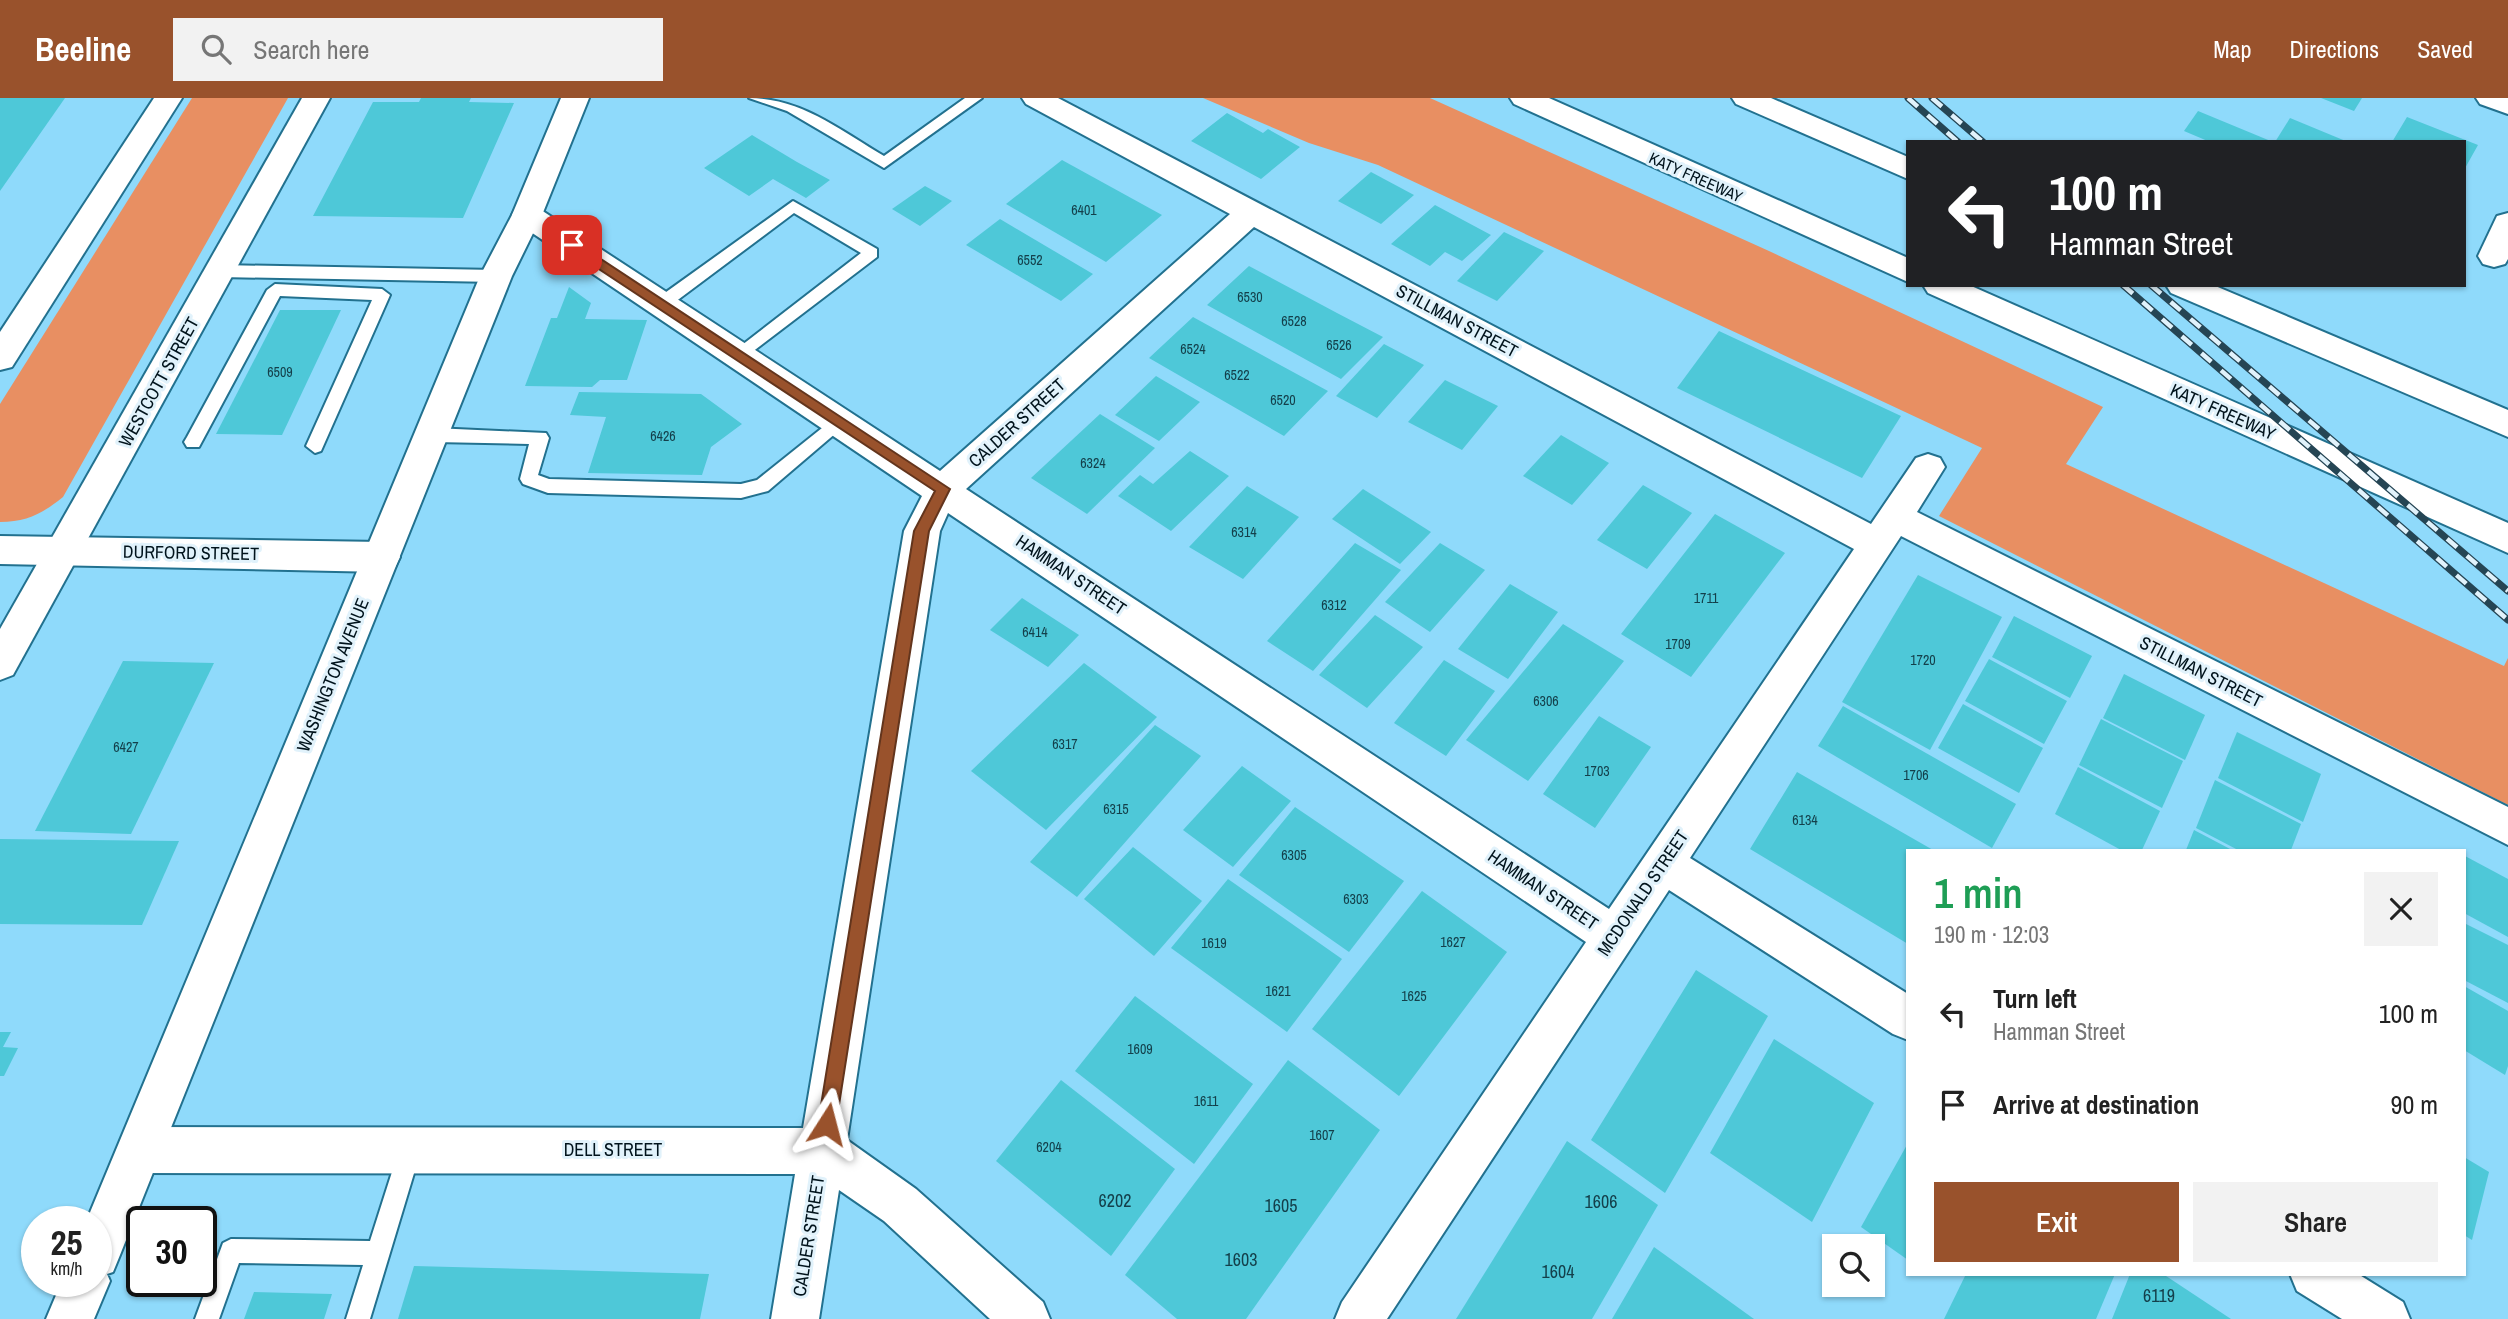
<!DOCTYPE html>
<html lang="en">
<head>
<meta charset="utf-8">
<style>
	:root { --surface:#fff; --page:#f2f2f2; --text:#222; --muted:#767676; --accent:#99522c }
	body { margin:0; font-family:"Archivo Narrow",sans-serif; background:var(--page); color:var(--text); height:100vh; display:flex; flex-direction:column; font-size:26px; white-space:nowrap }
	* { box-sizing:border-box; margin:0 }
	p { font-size:23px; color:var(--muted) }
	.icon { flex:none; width:38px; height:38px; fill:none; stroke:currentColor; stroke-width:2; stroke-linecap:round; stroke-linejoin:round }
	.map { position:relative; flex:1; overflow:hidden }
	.sheet { position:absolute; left:1906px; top:751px; width:560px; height:427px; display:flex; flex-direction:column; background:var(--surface); border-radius:0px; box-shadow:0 2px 5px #0004 }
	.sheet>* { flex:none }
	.hud { position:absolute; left:1906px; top:42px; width:560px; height:147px; border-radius:0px; box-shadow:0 2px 5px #0004; background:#202124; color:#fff; overflow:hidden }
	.tools { position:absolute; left:1822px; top:1136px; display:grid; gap:14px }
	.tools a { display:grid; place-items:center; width:63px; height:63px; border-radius:0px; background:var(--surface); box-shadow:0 2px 5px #0004; font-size:35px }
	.speed { position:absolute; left:21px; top:1108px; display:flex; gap:14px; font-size:35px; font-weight:700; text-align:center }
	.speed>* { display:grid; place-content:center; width:91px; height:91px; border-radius:50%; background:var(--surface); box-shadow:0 2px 5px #0004; line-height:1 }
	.speed small { font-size:18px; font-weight:400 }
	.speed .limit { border:4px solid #111; border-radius:10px; background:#fff; color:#111 }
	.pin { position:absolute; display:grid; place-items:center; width:60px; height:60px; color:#fff; margin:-30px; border-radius:14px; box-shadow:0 4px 10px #0006 }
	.me { position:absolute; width:77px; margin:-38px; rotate:9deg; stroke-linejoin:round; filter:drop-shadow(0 0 5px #0008) }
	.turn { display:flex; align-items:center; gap:24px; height:147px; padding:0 28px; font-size:32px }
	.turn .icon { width:91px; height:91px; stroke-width:2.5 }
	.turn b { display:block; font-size:49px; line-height:60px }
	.round { display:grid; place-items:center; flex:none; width:74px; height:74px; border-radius:0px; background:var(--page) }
	.summary { display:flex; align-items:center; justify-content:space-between; height:119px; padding:0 28px }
	h1 { font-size:42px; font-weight:600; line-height:52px; color:#1e9e55 }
	.button { display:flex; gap:14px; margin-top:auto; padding:14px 28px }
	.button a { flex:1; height:80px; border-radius:0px; background:var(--accent); color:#fff; font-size:28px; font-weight:600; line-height:80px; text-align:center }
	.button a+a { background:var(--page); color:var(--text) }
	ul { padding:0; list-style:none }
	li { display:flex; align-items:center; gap:21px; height:91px; padding:0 28px }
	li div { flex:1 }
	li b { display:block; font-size:26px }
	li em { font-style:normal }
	header { display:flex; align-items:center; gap:42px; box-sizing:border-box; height:98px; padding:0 35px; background:var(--accent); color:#fff }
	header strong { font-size:33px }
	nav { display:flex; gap:38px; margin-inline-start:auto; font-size:24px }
	.search { width:490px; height:63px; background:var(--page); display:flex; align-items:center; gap:18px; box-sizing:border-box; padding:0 24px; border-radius:0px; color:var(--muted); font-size:26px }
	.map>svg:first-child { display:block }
	.green { fill:#e88f62 }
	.building { fill:#4ec8d8 }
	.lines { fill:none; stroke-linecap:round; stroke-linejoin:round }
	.lane-casing { stroke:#22718f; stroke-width:4 }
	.street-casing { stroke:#22718f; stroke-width:4 }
	.secondary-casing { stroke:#22718f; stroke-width:4 }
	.highway-casing { stroke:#22718f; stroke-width:4 }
	.lane { fill:#fff; fill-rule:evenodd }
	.street { fill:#fff; fill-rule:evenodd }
	.secondary { fill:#fff; fill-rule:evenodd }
	.highway { fill:#fff; fill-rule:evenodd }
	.rail-casing { stroke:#254554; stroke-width:7 }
	.rail { stroke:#e1f2fb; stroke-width:4.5; stroke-dasharray:13; stroke-linecap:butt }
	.route { fill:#99522c; stroke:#63351d; stroke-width:2 }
	.labels { text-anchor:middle; stroke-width:6; stroke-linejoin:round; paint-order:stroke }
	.number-label { font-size:14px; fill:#14404b }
	.far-street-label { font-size:16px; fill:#01131c; stroke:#e1f2fb }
	.street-label { font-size:18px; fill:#01131c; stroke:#e1f2fb }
	.near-number-label { font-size:18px; fill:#14404b }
</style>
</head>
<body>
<header>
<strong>Beeline</strong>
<div class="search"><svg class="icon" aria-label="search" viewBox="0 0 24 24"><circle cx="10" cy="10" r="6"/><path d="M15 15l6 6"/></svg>Search here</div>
<nav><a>Map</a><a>Directions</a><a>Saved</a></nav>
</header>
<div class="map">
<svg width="2508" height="1221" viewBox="0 0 2508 1221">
	<rect width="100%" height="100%" fill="#8fdafb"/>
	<g class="green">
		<path d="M192,0H288L63,399C43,415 27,424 0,424V306Z"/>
		<polygon points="1203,0 1430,0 1769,153 2103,309 2066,366 2504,568 2508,560 2508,707 1939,418 1982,350 1378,67 1309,45"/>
	</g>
	<g class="building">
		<polygon points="0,0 65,0 0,93"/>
		<polygon points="421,0 471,0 469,4 514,5 463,120 313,118 373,4 419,4"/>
		<polygon points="2321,0 2362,0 2354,13"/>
		<polygon points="2198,13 2273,44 2210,44 2184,33"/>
		<polygon points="1227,15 1263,35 1268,31 1300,49 1261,81 1191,43"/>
		<polygon points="2407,19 2478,47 2464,72 2464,44 2392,44"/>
		<polygon points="2290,20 2348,44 2275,44"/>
		<polygon points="752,37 797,64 830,82 806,100 773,81 749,98 704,70"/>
		<polygon points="1062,62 1162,117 1106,164 1006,106"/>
		<polygon points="1371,74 1414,97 1381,126 1338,103"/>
		<polygon points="925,88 952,103 920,128 892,111"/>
		<polygon points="1435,107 1491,137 1462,163 1445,154 1430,168 1391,146"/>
		<polygon points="1000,121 1093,176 1061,203 966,147"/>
		<polygon points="1504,134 1544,153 1497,203 1457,183"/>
		<polygon points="1249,168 1337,215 1383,239 1341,281 1207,207"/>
		<polygon points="569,189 591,205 585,221 647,222 627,282 600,282 592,289 525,288 551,220 557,220"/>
		<polygon points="280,212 341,212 282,337 216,336"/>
		<polygon points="1193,219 1282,268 1328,293 1284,338 1149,260"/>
		<polygon points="1719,233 1901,318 1862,380 1677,290"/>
		<polygon points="1384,246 1424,267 1377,320 1336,298"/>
		<polygon points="1156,278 1200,304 1159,343 1115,317"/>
		<polygon points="1445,282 1498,308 1462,352 1408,324"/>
		<polygon points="579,294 701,296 742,326 711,349 702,377 588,375 606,319 570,317"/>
		<polygon points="1100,316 1155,350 1087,416 1031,380"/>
		<polygon points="1561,337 1609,365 1572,407 1523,378"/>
		<polygon points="1190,353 1229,378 1171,433 1118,398 1140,377 1153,386"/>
		<polygon points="1643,387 1692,415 1647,471 1597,442"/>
		<polygon points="1247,388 1299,419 1243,481 1189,449"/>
		<polygon points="1363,391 1431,434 1400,466 1332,421"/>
		<polygon points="1715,416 1785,455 1691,579 1621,536"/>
		<polygon points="1355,445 1401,472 1313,573 1267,543"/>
		<polygon points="1440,445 1485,472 1430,534 1385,504"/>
		<polygon points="1918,477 2002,519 1930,652 1842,604"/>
		<polygon points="1510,486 1558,514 1508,581 1458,551"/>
		<polygon points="1022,500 1079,537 1048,569 990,532"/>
		<polygon points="1375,517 1423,549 1367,610 1319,577"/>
		<polygon points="2014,518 2092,558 2070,600 1992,559"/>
		<polygon points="1563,526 1624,563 1528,683 1466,642"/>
		<polygon points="1989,561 2067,603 2044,646 1965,603"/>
		<polygon points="1444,562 1495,593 1446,658 1394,625"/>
		<polygon points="123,563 214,565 131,736 35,733"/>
		<polygon points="1084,565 1157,619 1046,732 971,673"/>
		<polygon points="2124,576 2205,617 2185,662 2103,620"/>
		<polygon points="1963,606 2043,650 2019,695 1938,650"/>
		<polygon points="1843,608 2016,706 1992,750 1818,648"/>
		<polygon points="1599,618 1651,649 1595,730 1543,696"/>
		<polygon points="2101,621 2183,663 2162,710 2079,667"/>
		<polygon points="1155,627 1201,658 1077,799 1030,764"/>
		<polygon points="2237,634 2321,676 2303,724 2218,680"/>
		<polygon points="1242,668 1291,703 1233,769 1183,732"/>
		<polygon points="2078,669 2160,713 2142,752 2121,752 2055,716"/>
		<polygon points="1797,674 1933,752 1908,752 1908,846 1750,751"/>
		<polygon points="2215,682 2301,726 2291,752 2238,752 2196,730"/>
		<polygon points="1295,709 1404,783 1349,854 1239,777"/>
		<polygon points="2194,732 2232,752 2186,752"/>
		<polygon points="0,741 179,743 142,827 0,826"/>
		<polygon points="1133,749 1202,803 1154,858 1084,801"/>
		<polygon points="2465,758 2508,781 2508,839 2464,815"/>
		<polygon points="1228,781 1342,861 1287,934 1171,850"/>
		<polygon points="1422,793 1507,854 1399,998 1312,931"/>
		<polygon points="2464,825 2508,847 2508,905 2464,882"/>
		<polygon points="1696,872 1768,918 1665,1095 1591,1042"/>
		<polygon points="2464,888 2508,913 2508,968 2505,977 2464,952"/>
		<polygon points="1135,898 1253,986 1194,1066 1075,973"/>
		<polygon points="0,934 11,934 3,949 18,950 4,978 0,978"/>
		<polygon points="1774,941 1874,1005 1812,1124 1710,1055"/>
		<polygon points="1288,962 1380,1032 1246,1221 1177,1221 1125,1177"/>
		<polygon points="1061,982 1175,1071 1111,1158 996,1063"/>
		<polygon points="1567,1043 1658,1107 1592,1221 1456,1221"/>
		<polygon points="1908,1045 1908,1162 1861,1129"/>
		<polygon points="2464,1059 2489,1074 2472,1142 2464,1137"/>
		<polygon points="1654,1149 1754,1221 1612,1221"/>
		<polygon points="414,1168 709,1176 700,1221 398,1221"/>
		<polygon points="1966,1176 2115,1176 2096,1221 1944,1221"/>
		<polygon points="2130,1176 2163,1176 2231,1221 2112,1221"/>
		<polygon points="254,1194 332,1196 324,1221 244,1221"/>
	</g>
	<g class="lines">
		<defs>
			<g id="lane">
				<path d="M749,0C801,0 840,32 884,58L965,0H982L884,70L787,13Z"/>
				<polygon points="793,103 877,151 877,159 739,264 731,258 733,254 861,155 794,115 667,210 655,210 655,202"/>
				<polygon points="220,167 496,172 504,178 496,184 220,179 212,173"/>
				<polygon points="275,186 382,191 390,197 321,353 315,355 306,348 372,202 280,198 199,349 187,349 184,344 187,339 267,192"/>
				<polygon points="837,318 843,319 845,324 843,329 768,393 741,400 548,395 523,386 520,381 529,346 434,344 425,337 434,330 546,335 549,340 538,377 549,381 741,386 757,382"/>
				<polygon points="410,1041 418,1044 421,1052 370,1221 346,1221 363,1167 239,1165 219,1221 195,1221 223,1145 231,1141 370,1143 399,1052 402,1044"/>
			</g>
			<g id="street">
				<polygon points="154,0 182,0 12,269 0,272 0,234"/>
				<path d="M1022,0H1058L1871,426L1916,360L1928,356L1940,360L1945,369L1917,414L2508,709V747L1901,438L1690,760L1908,896V942L1893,936L1669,792L1387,1221H1335L1342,1204L1586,844L948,415L940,433L847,1042L916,1091L1043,1204L1050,1221H990L884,1123L839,1092L819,1221H771L795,1076L140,1075L124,1068L117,1052L124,1036L140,1029L803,1030L904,433L922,398L516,124L512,117L516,110L527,107L538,110L940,373L1230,116L1026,6ZM1254,129L1854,451L1609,811L966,391Z"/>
				<polygon points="2476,0 2508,0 2508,16 2480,6"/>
				<polygon points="2508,115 2508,161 2505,166 2494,169 2483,166 2478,158 2497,118"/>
				<polygon points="0,438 382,444 395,449 400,459 395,469 382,474 0,466"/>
				<polygon points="2290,1176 2358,1176 2403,1204 2410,1221 2342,1221 2297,1193"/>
			</g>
			<g id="secondary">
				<polygon points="302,0 330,0 13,577 0,582 0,531"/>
				<polygon points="561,0 589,0 542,117 512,178 120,1157 113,1174 107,1176 110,1183 94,1221 46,1221 62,1183 96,1183 96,1124 86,1124 480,178 512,117"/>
			</g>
			<g id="highway">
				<polygon points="1510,0 1549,0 1908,160 1908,184 1514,6"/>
				<polygon points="1732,0 1771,0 1908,59 1908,81 1736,6"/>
				<polygon points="1923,187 1969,187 2508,425 2508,455 1928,195"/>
				<polygon points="2166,187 2213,187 2508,312 2508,339 2171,195"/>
			</g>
		</defs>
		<use href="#lane" class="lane-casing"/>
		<use href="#street" class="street-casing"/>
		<use href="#secondary" class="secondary-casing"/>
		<use href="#highway" class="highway-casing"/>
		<use href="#lane" class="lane"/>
		<use href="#street" class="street"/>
		<use href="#secondary" class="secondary"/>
		<use href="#highway" class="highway"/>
		<defs>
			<g id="rail">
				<polyline points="1908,0 1958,44"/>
				<polyline points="1932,0 1983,44"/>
				<polyline points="2123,187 2508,522"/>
				<polyline points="2151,187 2508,493"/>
			</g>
		</defs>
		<use href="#rail" class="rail-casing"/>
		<use href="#rail" class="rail"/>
	</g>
	<polygon class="route" points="572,142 950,391 929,433 836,1026 834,1032 827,1035 820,1032 818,1026 914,433 935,393 567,150 567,144"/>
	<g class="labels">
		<g class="number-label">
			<text x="1084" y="117">6401</text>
			<text x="1030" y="167">6552</text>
			<text x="1250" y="204">6530</text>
			<text x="1294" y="228">6528</text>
			<text x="1339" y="252">6526</text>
			<text x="1193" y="256">6524</text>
			<text x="280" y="279">6509</text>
			<text x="1237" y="282">6522</text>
			<text x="1283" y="307">6520</text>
			<text x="663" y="343">6426</text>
			<text x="1093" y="370">6324</text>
			<text x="1244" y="439">6314</text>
			<text x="1706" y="505">1711</text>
			<text x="1334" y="512">6312</text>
			<text x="1035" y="539">6414</text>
			<text x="1678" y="551">1709</text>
			<text x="1923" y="567">1720</text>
			<text x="1546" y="608">6306</text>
			<text x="1065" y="651">6317</text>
			<text x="126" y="654">6427</text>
			<text x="1597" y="678">1703</text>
			<text x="1916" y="682">1706</text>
			<text x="1116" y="716">6315</text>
			<text x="1805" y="727">6134</text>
			<text x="1294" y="762">6305</text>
			<text x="1356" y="806">6303</text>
			<text x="1453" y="849">1627</text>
			<text x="1214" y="850">1619</text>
			<text x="1278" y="898">1621</text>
			<text x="1414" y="903">1625</text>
			<text x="1140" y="956">1609</text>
			<text x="1206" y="1008">1611</text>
			<text x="1322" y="1042">1607</text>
			<text x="1049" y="1054">6204</text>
		</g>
		<g class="far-street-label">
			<text transform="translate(1696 79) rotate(24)" y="6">KATY FREEWAY</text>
		</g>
		<g class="street-label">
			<text transform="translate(1457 223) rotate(28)" y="6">STILLMAN STREET</text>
			<text transform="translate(159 284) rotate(-61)" y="6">WESTCOTT STREET</text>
			<text transform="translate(2223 314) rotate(24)" y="6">KATY FREEWAY</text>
			<text transform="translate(1017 325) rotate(-42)" y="6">CALDER STREET</text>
			<text transform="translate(191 455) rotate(1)" y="6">DURFORD STREET</text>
			<text transform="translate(1071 477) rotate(34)" y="6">HAMMAN STREET</text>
			<text transform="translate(2201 574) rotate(27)" y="6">STILLMAN STREET</text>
			<text transform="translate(333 577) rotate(-68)" y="6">WASHINGTON AVENUE</text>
			<text transform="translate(1543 792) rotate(34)" y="6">HAMMAN STREET</text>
			<text transform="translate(1643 795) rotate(-56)" y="6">MCDONALD STREET</text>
			<text x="613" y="1058">DELL STREET</text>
			<text transform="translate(809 1138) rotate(-81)" y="6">CALDER STREET</text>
		</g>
		<g class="near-number-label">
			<text x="1115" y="1109">6202</text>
			<text x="1601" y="1110">1606</text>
			<text x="1281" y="1114">1605</text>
			<text x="1241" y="1168">1603</text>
			<text x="1558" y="1180">1604</text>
			<text x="2159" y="1204">6119</text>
		</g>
	</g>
</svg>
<div class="tools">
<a><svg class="icon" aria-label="search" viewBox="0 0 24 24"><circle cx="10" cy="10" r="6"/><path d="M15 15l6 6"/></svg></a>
</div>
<div class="speed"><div>25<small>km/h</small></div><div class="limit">30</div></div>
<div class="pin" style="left:572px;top:147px;background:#d93025"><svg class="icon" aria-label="arrive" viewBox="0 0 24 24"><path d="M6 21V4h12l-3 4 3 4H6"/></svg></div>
<svg class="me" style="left:827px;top:1026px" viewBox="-20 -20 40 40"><path d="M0-17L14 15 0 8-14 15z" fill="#99522c" stroke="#fff" stroke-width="4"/></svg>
<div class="hud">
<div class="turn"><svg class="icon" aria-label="left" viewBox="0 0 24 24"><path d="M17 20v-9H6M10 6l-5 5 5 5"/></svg><div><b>100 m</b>Hamman Street</div></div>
</div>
<section class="sheet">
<div class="summary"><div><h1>1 min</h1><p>190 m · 12:03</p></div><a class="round"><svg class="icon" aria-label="close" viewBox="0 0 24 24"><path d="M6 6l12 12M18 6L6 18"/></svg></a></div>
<ul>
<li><svg class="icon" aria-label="left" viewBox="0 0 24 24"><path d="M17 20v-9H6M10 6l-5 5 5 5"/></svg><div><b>Turn left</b><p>Hamman Street</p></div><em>100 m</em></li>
<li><svg class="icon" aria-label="arrive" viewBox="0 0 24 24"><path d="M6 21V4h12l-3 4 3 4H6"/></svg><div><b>Arrive at destination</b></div><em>90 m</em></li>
</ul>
<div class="button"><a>Exit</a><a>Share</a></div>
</section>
</div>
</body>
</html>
